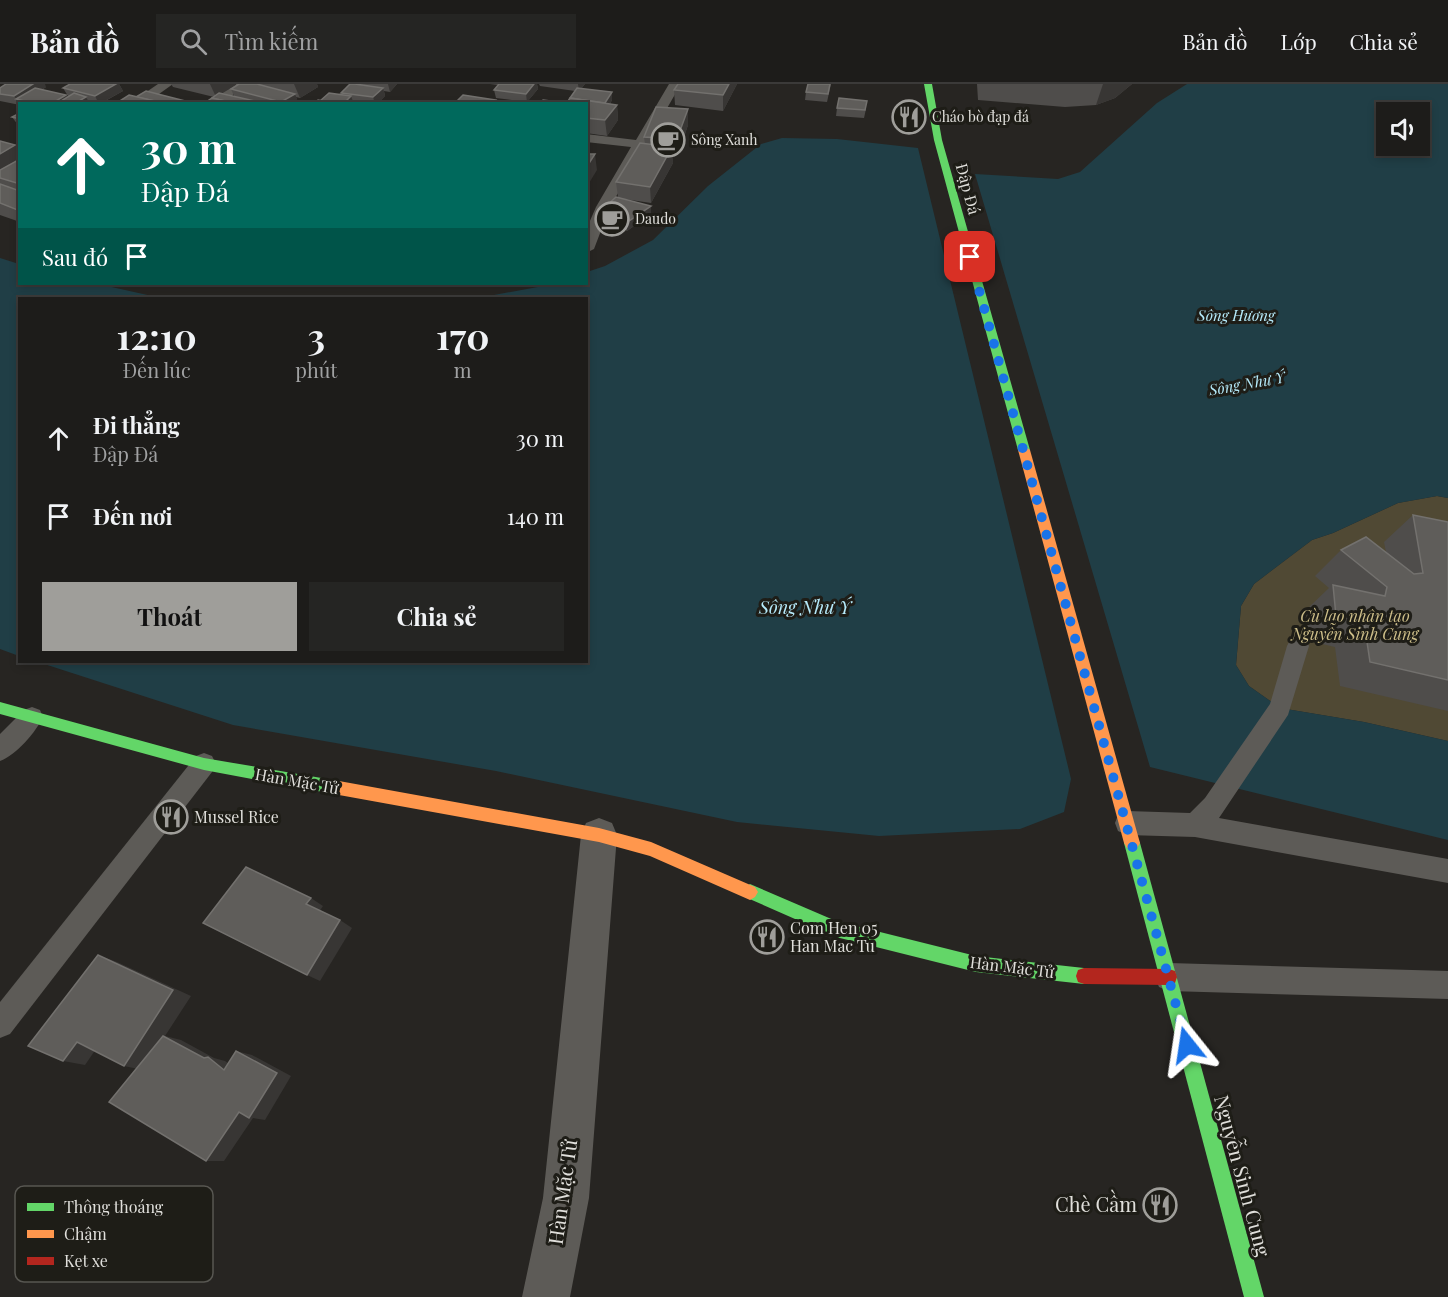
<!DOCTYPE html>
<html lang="vi">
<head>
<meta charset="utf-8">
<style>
	:root { --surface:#1d1c1a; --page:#252523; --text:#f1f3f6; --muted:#a0a1a2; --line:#3b3a39; --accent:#9f9e9a }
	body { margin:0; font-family:"Playfair Display",serif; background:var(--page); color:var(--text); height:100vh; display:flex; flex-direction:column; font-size:22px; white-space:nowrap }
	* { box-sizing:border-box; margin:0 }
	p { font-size:20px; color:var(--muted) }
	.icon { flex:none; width:33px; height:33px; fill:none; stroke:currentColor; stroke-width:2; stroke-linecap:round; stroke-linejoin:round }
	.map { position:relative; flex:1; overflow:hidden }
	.details { position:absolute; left:18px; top:213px; width:570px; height:366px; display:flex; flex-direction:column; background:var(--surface); border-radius:0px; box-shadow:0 3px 9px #0003,0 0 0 2px var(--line) }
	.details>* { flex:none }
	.hud { position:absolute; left:18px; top:18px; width:570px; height:183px; border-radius:0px; box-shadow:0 3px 9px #0003,0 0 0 2px var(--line); background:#00695c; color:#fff; overflow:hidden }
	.fabs { position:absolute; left:1376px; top:18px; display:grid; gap:12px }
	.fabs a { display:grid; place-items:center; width:54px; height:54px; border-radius:0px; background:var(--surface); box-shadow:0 3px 9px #0003,0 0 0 2px var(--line); font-size:30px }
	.pin { position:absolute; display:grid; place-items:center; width:51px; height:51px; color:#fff; margin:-26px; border-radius:12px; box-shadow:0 3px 9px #0006 }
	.me { position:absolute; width:66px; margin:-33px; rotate:345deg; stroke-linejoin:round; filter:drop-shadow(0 0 4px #0008) }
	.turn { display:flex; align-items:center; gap:21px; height:126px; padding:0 24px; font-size:27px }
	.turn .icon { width:78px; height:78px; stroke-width:2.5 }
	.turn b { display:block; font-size:42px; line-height:51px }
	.then { display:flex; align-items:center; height:57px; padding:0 24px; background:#0003; gap:12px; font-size:22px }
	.eta { display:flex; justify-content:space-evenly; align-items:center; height:102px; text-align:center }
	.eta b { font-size:36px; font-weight:700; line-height:42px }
	.action { display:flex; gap:12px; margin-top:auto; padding:12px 24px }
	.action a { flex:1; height:69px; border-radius:0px; background:var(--accent); color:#111; font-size:24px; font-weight:700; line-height:69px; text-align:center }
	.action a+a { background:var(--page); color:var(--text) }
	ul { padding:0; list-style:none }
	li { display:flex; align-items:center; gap:18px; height:78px; padding:0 24px }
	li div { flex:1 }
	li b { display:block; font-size:22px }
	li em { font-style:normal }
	header { display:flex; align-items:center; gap:36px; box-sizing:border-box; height:84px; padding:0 30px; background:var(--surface); border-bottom:2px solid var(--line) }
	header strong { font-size:28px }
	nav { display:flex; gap:33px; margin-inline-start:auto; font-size:21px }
	.search { width:420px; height:54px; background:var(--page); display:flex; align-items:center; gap:15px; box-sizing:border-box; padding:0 21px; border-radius:0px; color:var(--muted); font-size:22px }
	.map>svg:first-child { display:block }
	.green { fill:#504934 }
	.water { fill:#203e46; fill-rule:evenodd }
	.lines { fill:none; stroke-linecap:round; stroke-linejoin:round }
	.lane { fill:#5d5b57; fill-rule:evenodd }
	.street { fill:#5d5b57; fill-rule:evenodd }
	.fast { fill:#63d668; fill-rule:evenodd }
	.slow { fill:#ff974d; fill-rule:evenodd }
	.jam { fill:#b3261e; fill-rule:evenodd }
	.wall { fill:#4f4d4b }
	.shaded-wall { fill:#383634 }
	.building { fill:#5f5d5a; stroke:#73716e; stroke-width:1.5 }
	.route { stroke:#1a73e8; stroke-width:10; stroke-dasharray:0 18 }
	.labels { text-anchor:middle; stroke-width:6; stroke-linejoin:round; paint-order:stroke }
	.far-poi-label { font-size:14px; fill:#e0dfdb; stroke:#1e1d17; text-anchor:start }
	.far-water-label { font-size:15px; font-style:italic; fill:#b6ebfb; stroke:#1e1d17 }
	.street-label { font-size:16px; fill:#e0dfdb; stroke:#1e1d17 }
	.park-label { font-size:16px; font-style:italic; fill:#cdbe89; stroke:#1e1d17 }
	.poi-label { font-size:16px; fill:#e0dfdb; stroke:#1e1d17; text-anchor:start }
	.water-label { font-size:18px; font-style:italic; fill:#b6ebfb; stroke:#1e1d17 }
	.near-street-label { font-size:20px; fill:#e0dfdb; stroke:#1e1d17 }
	.near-poi-label { font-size:20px; fill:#e0dfdb; stroke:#1e1d17; text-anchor:end }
	.key { fill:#1e1d17; stroke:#585752; stroke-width:1.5 }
	.key-label { font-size:16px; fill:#e0dfdb }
</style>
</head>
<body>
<header>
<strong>Bản đồ</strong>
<div class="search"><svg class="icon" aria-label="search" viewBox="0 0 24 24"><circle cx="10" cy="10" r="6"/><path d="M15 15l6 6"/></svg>Tìm kiếm</div>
<nav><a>Bản đồ</a><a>Lớp</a><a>Chia sẻ</a></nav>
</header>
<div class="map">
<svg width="1448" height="1213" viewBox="0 0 1448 1213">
	<rect width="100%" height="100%" fill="#272522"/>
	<polygon class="green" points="1437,412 1448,414 1448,657 1364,638 1280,624 1249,602 1236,581 1241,522 1254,500 1312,456 1333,449 1398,419"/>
	<g class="water">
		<path d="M1187,0H1448V414L1437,412L1398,419L1333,449L1312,456L1254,500L1241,522L1236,581L1249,602L1280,624L1364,638L1448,657V756L1150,683L975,90L1058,95L1080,88L1157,19ZM1386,28H1419V62H1386Z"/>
		<polygon points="782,54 837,55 918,64 1071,695 1064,728 1020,745 879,752 737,738 496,687 233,641 38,578 586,578 586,214 478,214 554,200 586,200 587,188 605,182 653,156 708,102 761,60"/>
		<polygon points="0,174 19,180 20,200 98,200 161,214 20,214 19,572 0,565"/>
	</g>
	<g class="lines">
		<g class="lane">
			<polygon points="158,0 173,0 145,20 129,20"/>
			<polygon points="234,0 248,0 220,20 205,20"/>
			<polygon points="669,0 681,0 610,123 594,165 586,169 586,146 596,123 631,63 586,58 586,50 636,56"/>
			<polygon points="1298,553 1306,556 1309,562 1288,631 1219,734 1448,775 1448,799 1195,753 1127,751 1118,747 1115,739 1118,731 1127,727 1190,729 1205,714 1270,620 1287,562 1290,556"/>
			<path d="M32,623L40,626L43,633C36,648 16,671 0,677V650L24,626Z"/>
			<polygon points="204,669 212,672 216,680 212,688 10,950 0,954 0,918 196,672"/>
			<polygon points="1169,879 1448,887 1448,915 1169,907 1159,903 1155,893 1159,883"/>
		</g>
		<polygon class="street" points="599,734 612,739 617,751 589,1114 570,1213 522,1213 543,1114 581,751 586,739"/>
		<g class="fast">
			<polygon points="924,0 932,0 942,56 1030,366 1024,370 1018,366 934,56"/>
			<polygon points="0,618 204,674 339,697 344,699 346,704 344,709 339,711 204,686 0,630"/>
			<polygon points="1132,752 1137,754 1140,759 1264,1213 1244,1213 1124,759 1127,754"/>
			<polygon points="750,800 836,837 976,872 1084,884 1090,886 1092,892 1090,898 1084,900 976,888 836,853 745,813 742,808 745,803"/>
		</g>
		<g class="slow">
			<polygon points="1024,362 1030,366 1140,759 1137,764 1132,766 1127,764 1124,759 1018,366"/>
			<polygon points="339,697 599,744 651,758 755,803 758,808 755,813 750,816 650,772 599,758 339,711 334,709 332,704 334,699"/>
		</g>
		<polygon class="jam" points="1084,884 1169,885 1175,887 1177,893 1175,899 1169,901 1084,900 1078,898 1076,892 1078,886"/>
	</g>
	<g class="wall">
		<polygon points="70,0 119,0 123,7 100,20 89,17 90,20 20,20 20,21 0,17 0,4 46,3 42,6 66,11 67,13 69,12 68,12 63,4"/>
		<polygon points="171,0 236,0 236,1 222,9 234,12 231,5 239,0 317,0 318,3 300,14 296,13 298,18 295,20 203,20 214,13 173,3"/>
		<polygon points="350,0 397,0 390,8 384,7 385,12 377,20 364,20 353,18 354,20 314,20 320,17 342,11 341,9"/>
		<polygon points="490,0 537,0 538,5 527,18 496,14 494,6 498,1"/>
		<polygon points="539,0 585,0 581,5 612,8 612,16 610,20 617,21 618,36 607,52 586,49 586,20 566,19 575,7 540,2"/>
		<polygon points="737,0 723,27 675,21 674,6"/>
		<polygon points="831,0 827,18 805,16 806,8"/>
		<polygon points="977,0 1132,0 1115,14 1096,21 1065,23 978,16"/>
		<polygon points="837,24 866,25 864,34 836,32"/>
		<polygon points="20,29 20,42 18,41 12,33"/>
		<polygon points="688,41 678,71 672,71 673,79 651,119 624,115 651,130 627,147 606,131 605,123 618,113 616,98 645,60 644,53"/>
		<polygon points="0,57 15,61 20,67 20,138 0,131"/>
		<polygon points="1413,431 1448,438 1448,627 1340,602 1335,563 1309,557 1306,526 1329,504 1315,492 1341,466 1386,468 1384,458"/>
	</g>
	<g class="shaded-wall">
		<polygon points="33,0 45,0 46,3 24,17 16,15 19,20 14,12"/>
		<polygon points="116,0 119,0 123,7 99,20 95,12"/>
		<polygon points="210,0 236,0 236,1 216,13"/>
		<polygon points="294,0 317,0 318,3 300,14"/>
		<polygon points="388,0 397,0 390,8"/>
		<polygon points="534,0 537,0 538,5 527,18 526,10"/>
		<polygon points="578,0 585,0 579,7"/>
		<polygon points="729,0 737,0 723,27 723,11"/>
		<polygon points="1103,0 1132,0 1115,14 1096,21"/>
		<polygon points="383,4 385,12 377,20 375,20 373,13"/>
		<polygon points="612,8 612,16 605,28 604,20"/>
		<polygon points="295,10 298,18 295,20 281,20 281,18"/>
		<polygon points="66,11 71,19 70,20 51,20"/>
		<polygon points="351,12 354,20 343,20"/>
		<polygon points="86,13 90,20 74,20"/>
		<polygon points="617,21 618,36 607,52 605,36"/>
		<polygon points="688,25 688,41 678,71 677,55"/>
		<polygon points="15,61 20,67 20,81 0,93 0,70"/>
		<polygon points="672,63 673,79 651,119 650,103"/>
		<polygon points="595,70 597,86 586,104 586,84"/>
		<polygon points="651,122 651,130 627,147 626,139"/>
		<polygon points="311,814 323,822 319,828 306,820"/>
		<polygon points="340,836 352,844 320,897 307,891"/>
		<polygon points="98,871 117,878 191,912 165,952 181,956 214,974 225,977 241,989 143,986 124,982"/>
		<polygon points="77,958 98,962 85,981 63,977"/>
		<polygon points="236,967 252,971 291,992 265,1036 253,1034 224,1077 206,1077"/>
	</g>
	<g class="building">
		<polygon points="6,0 33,0 14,12 0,10 0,4"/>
		<polygon points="70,0 116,0 95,12 63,4"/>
		<polygon points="239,0 257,0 295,10 281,18 231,5"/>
		<polygon points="350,0 355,0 383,4 373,13 341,9"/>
		<polygon points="499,0 534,0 526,10 494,6"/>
		<polygon points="678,0 729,0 723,11 674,6"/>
		<polygon points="808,0 830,0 828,10 806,8"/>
		<polygon points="35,4 66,11 51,20 37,20 16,15"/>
		<polygon points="577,4 612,8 605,19 570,14"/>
		<polygon points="146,7 197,20 168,20 136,13"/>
		<polygon points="74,9 86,13 74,20 56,20"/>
		<polygon points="219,9 268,20 238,20 212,14"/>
		<polygon points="329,9 351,12 343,20 336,20 320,17"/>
		<polygon points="129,11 168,20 115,20"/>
		<polygon points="463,11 496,16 493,20 454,20"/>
		<polygon points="212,14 238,20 203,20"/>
		<polygon points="570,14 617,21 605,36 586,34 586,20 566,20"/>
		<polygon points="839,14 867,17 865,26 837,24"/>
		<polygon points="318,16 336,20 314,20"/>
		<polygon points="543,16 566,19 541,20"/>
		<polygon points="656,23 688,25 677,55 644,53"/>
		<polygon points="20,29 20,35 12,33"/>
		<polygon points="0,57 15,61 0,70"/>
		<polygon points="640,59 672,63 650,103 616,98"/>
		<polygon points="586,70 595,70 586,84"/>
		<polygon points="20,75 20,100 0,94 0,86"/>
		<polygon points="0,100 20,107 20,127 0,119"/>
		<polygon points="616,113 651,122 626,139 605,123"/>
		<polygon points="1413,431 1448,438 1448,596 1370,578 1364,538 1336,532 1333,501 1385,512 1387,503 1341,466 1366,453 1414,490 1423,489"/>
		<polygon points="246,783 311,814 306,820 340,836 307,891 203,839"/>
		<polygon points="98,871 173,906 124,982 77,958 63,977 28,962"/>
		<polygon points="163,952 204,974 208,973 224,986 236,967 277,989 249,1034 239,1028 206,1077 109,1018"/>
	</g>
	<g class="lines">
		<polyline class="route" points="970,173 1187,961"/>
	</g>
	<defs>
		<symbol id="restaurant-ring" viewBox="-11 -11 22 22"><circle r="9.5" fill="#1e1d17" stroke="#9f9e9a" stroke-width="1.5"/><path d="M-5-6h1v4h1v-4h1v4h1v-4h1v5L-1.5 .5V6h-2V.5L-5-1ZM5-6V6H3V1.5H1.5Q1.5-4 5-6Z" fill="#9f9e9a"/></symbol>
		<symbol id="cafe-ring" viewBox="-11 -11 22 22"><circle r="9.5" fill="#1e1d17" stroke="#9f9e9a" stroke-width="1.5"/><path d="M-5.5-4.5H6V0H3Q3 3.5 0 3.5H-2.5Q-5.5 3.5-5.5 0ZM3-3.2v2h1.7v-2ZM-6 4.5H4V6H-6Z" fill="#9f9e9a"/></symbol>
	</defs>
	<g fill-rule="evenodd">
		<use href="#restaurant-ring" x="890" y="14" width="38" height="38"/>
		<use href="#cafe-ring" x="649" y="37" width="38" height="38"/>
		<use href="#cafe-ring" x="593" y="116" width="38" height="38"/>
		<use href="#restaurant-ring" x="152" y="714" width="38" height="38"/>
		<use href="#restaurant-ring" x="748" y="834" width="38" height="38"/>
		<use href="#restaurant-ring" x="1141" y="1102" width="38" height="38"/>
	</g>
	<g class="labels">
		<g class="far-poi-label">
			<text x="932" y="38">Cháo bò đạp đá</text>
			<text x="691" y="61">Sông Xanh</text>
			<text x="635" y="140">Daudo</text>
		</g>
		<g class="far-water-label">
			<text x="1236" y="237">Sông Hương</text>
			<text transform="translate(1247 300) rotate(-10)" y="5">Sông Như Ý</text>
		</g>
		<g class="street-label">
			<text transform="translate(968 105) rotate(75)" y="6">Đập Đá</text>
			<text transform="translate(297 697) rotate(10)" y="6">Hàn Mặc Tử</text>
			<text transform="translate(1012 883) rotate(7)" y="6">Hàn Mặc Tử</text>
		</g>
		<g class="park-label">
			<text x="1355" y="538">Cù lao nhân tạo<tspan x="1355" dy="18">Nguyễn Sinh Cung</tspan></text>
		</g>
		<g class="poi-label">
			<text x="194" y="739">Mussel Rice</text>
			<text x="790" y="850">Com Hen 05<tspan x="790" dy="18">Han Mac Tu</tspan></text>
		</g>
		<g class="water-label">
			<text x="805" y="530">Sông Như Ý</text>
		</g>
		<g class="near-street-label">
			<text transform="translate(1242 1092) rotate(75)" y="7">Nguyễn Sinh Cung</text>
			<text transform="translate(563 1108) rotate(-82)" y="7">Hàn Mặc Tử</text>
		</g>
		<g class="near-poi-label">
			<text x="1137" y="1128">Chè Cầm</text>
		</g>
	</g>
	<rect x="15" y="1102" width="198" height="96" rx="9" class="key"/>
	<rect x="27" y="1119" width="27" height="8" fill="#63d668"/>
	<rect x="27" y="1146" width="27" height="8" fill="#ff974d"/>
	<rect x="27" y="1173" width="27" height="8" fill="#b3261e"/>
	<g class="key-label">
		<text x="64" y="1129">Thông thoáng</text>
		<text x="64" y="1156">Chậm</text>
		<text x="64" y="1183">Kẹt xe</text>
	</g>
</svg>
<div class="fabs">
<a><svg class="icon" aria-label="sound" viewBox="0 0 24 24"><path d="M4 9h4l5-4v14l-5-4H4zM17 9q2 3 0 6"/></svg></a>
</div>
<div class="pin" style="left:970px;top:173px;background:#d93025"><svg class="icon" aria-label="arrive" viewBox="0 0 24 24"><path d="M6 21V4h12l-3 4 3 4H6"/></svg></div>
<svg class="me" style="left:1187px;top:961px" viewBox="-20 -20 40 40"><path d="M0-17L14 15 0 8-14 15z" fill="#1a73e8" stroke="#fff" stroke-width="4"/></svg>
<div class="hud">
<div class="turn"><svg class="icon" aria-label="ahead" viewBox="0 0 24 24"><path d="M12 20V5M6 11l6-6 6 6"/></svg><div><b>30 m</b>Đập Đá</div></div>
<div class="then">Sau đó<svg class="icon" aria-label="arrive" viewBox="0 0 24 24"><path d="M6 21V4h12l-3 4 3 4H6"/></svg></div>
</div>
<section class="details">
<div class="eta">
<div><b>12:10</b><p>Đến lúc</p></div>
<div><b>3</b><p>phút</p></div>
<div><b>170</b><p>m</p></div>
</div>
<ul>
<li><svg class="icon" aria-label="ahead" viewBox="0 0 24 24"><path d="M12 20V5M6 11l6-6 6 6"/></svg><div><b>Đi thẳng</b><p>Đập Đá</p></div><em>30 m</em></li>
<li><svg class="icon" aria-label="arrive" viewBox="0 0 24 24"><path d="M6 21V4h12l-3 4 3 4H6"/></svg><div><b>Đến nơi</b></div><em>140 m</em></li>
</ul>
<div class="action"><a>Thoát</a><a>Chia sẻ</a></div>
</section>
</div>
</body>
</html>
